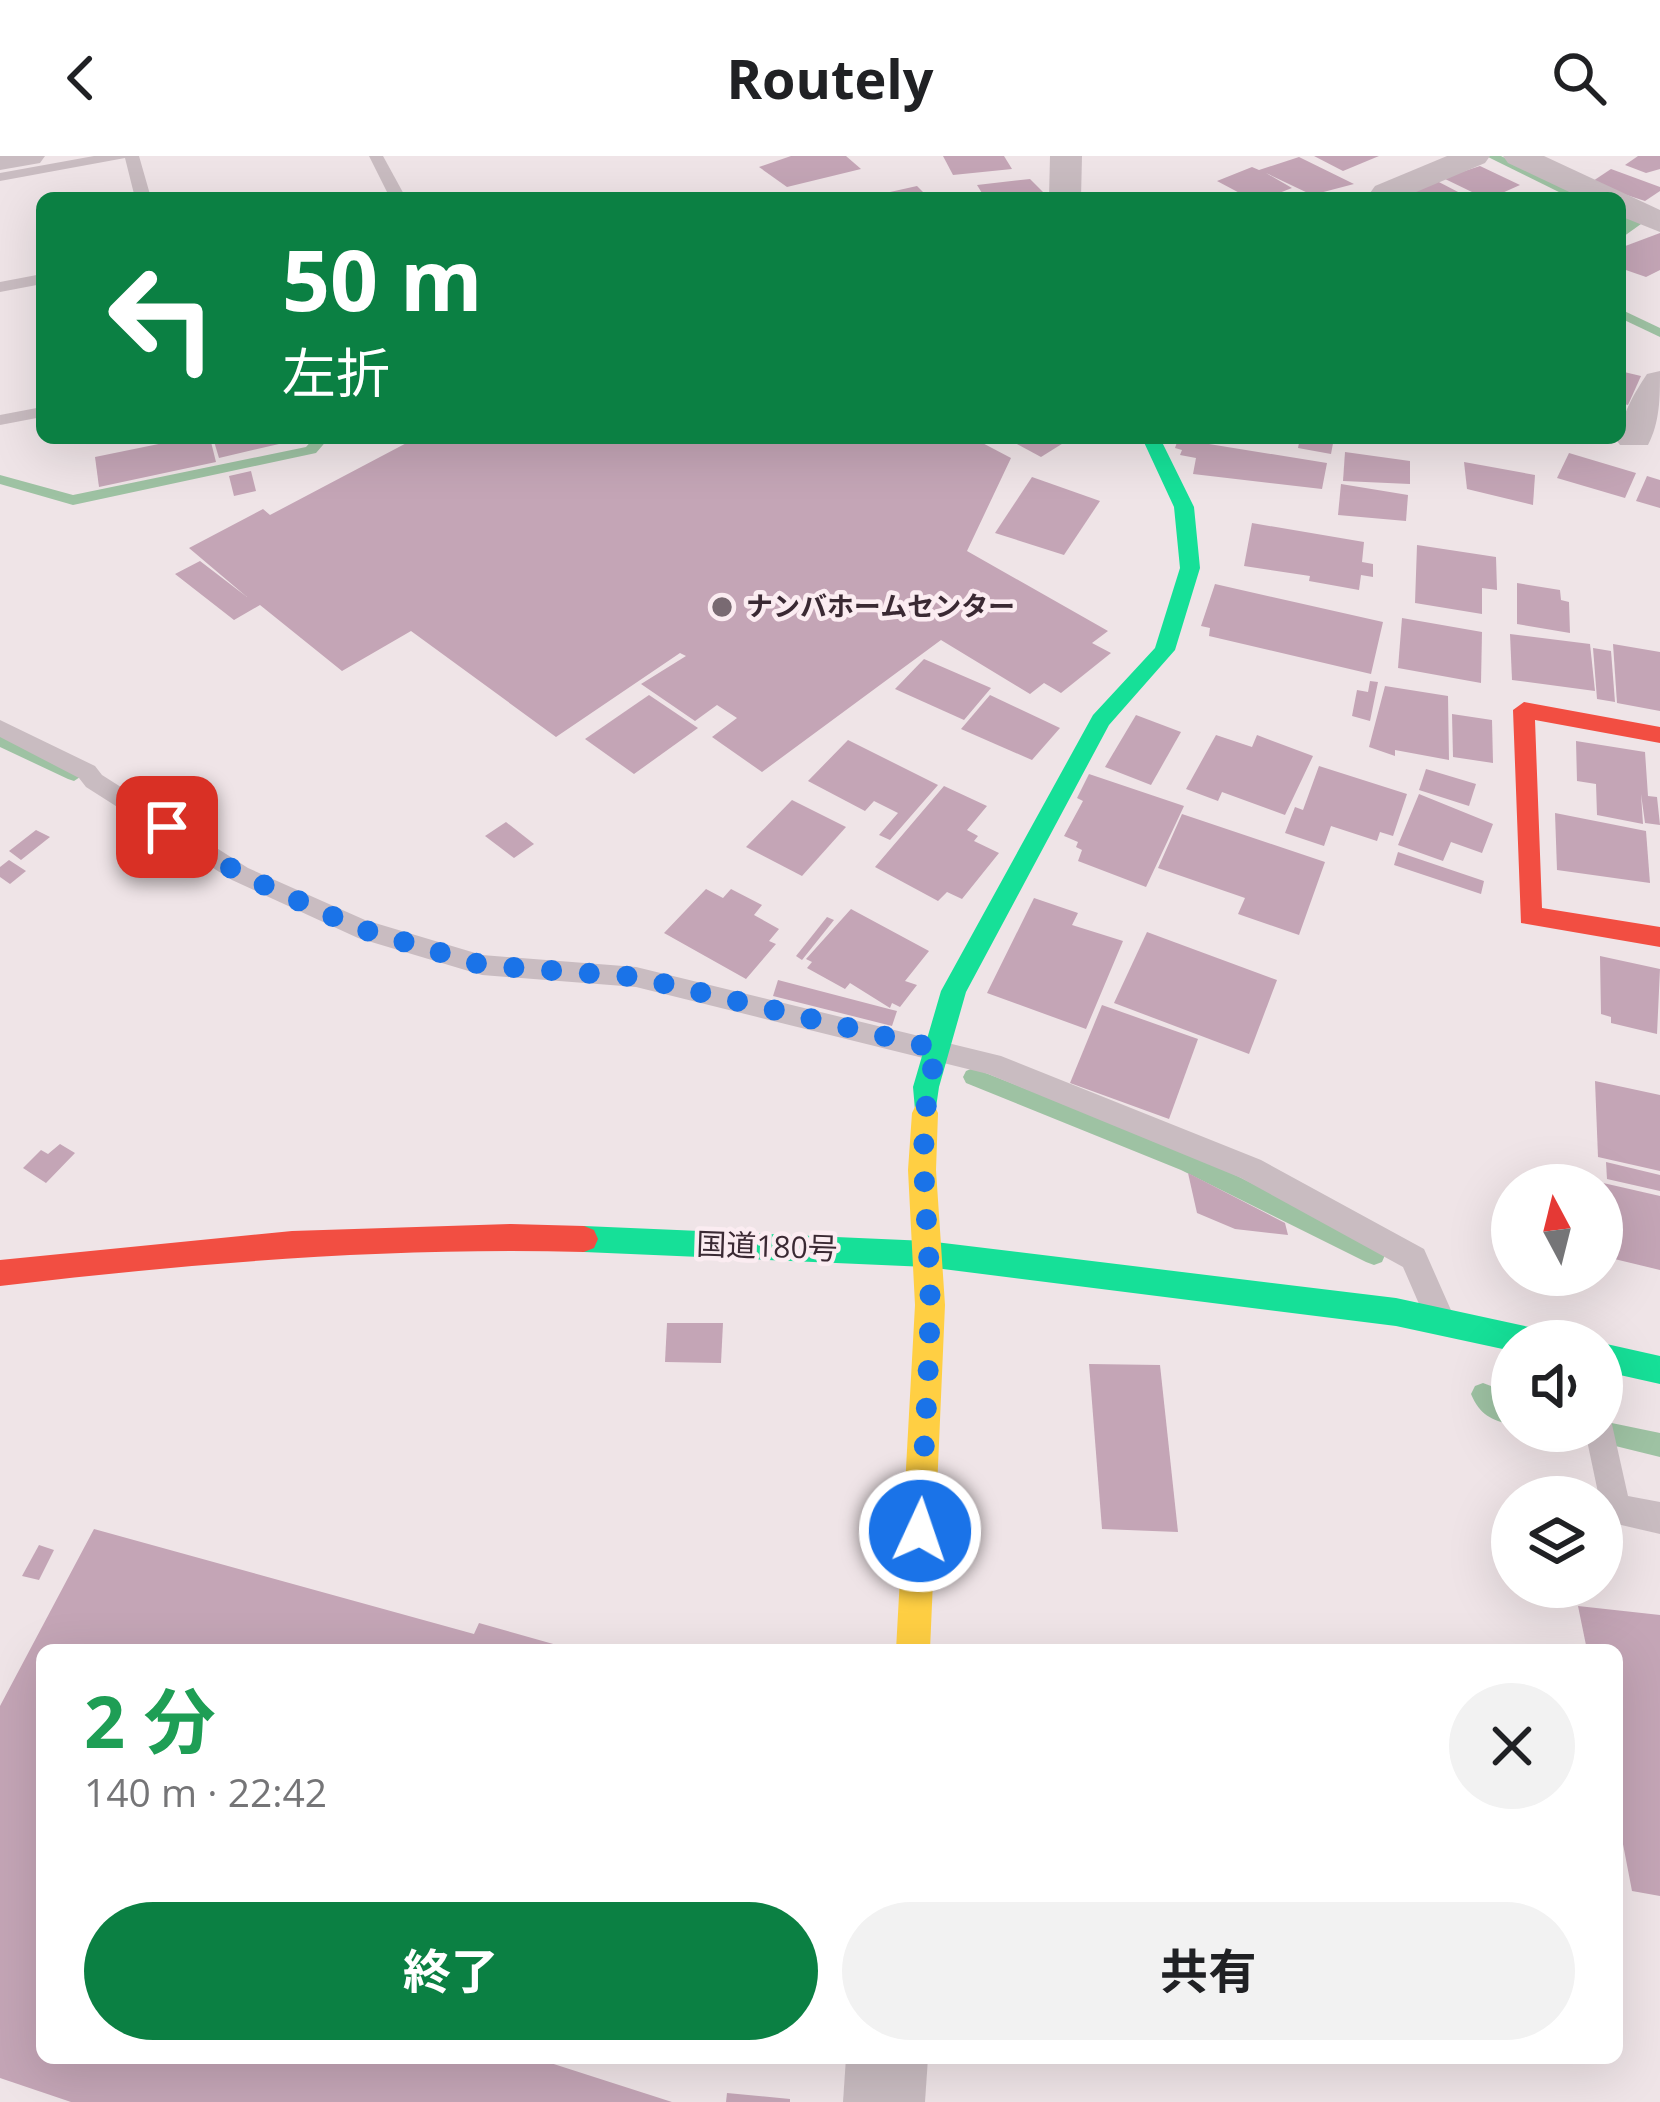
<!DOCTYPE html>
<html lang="ja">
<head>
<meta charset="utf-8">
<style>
	:root { --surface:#fff; --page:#f2f2f2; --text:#202124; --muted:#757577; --accent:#0b8043 }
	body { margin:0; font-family:"Open Sans","Noto Sans JP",sans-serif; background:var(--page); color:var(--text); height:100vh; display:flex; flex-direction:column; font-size:45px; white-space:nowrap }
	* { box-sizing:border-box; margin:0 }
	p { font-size:39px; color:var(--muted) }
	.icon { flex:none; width:66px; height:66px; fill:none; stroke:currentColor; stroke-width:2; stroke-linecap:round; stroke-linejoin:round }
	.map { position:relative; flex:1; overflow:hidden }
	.details { position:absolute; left:36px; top:1488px; width:1587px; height:420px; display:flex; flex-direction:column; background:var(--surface); border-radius:18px; box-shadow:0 12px 48px #0002 }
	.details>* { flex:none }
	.hud { position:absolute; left:36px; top:36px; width:1590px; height:252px; border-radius:18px; box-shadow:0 12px 48px #0002; background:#0b8043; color:#fff; overflow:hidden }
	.needle { width:78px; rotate:353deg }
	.controls { position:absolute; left:1491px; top:1008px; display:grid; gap:24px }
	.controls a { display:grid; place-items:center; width:132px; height:132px; border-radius:50%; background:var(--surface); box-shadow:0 12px 48px #0002; font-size:60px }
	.pin { position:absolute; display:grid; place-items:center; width:102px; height:102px; color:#fff; margin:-51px; border-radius:24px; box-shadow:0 6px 18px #0006 }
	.me { position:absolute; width:132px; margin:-66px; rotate:3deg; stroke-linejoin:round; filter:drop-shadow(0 0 9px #0008) }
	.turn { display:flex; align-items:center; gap:42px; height:252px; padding:0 48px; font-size:54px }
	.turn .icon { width:156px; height:156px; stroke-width:2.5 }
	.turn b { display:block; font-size:84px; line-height:102px }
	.round { display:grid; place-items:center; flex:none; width:126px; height:126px; border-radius:63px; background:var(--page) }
	.headline { display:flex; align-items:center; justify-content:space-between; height:204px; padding:0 48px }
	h1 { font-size:72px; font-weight:700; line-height:90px; color:#1e9e55 }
	.action { display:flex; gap:24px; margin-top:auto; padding:24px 48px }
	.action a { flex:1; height:138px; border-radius:72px; background:var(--accent); color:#fff; font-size:48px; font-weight:700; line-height:138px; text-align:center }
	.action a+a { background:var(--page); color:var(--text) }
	header { display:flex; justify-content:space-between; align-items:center; height:156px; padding:0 48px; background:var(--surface); font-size:54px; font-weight:700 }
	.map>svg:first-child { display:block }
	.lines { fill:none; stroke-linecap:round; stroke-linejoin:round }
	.stream { fill:#9ec2a3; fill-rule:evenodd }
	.building { fill:#c4a5b6 }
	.lane { fill:#c9bcc1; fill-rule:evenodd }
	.street { fill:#c9bcc1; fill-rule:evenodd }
	.fast { fill:#16e098; fill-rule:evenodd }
	.slow { fill:#ffcf43; fill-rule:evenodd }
	.jam { fill:#f24e42; fill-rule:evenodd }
	.route { stroke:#1a73e8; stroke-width:21; stroke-dasharray:0 37.8 }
	.poi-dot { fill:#796a72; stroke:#fbecf1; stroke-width:4.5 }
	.labels { text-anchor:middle; stroke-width:9; stroke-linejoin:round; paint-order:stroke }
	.far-poi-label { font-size:27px; font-weight:bold; fill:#3a2933; stroke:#fbecf1; text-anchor:start }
	.street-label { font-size:30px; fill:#3a2933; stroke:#fbecf1 }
</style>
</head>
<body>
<header><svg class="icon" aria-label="back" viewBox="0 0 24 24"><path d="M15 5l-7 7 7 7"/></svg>Routely<svg class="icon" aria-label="search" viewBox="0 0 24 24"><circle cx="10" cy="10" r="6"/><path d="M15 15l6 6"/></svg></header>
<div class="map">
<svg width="1660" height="1946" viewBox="0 0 1660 1946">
	<rect width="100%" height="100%" fill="#efe4e7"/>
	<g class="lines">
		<g class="stream">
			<polygon points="1486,0 1501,0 1586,42 1571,42"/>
			<polygon points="1620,57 1641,68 1620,83 1620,73 1626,69 1620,66"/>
			<polygon points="1620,153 1660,172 1660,181 1620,162"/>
			<polygon points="314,282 329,282 316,297 73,349 0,328 0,319 73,339 306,291"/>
			<polygon points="0,578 80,615 83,619 74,625 68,623 0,591"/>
			<polygon points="973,912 1197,1000 1382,1092 1385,1099 1382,1106 1374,1109 1366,1106 1181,1014 966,927 963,921 966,915"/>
			<path d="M1483,1227L1491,1230L1501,1243L1512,1245V1269C1491,1264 1480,1259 1471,1238L1475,1230Z"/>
			<polygon points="1602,1265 1660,1277 1660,1301 1587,1283 1583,1275 1602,1275"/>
		</g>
	</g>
	<g class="building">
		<polygon points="791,0 846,0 861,13 787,31 759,11"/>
		<polygon points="943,0 1004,0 1012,13 953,19"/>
		<polygon points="1314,0 1379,0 1343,15"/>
		<polygon points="1638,0 1660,0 1660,13 1646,17 1625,9"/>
		<polygon points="1299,1 1354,28 1312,39 1266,17 1292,32 1266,42 1249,42 1217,25 1252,11 1259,14"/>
		<polygon points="1480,10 1520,29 1491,42 1462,42 1474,37 1443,22"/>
		<polygon points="1611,13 1660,31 1660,35 1645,45 1590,27"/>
		<polygon points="1030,23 1046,39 985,42 977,29"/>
		<polygon points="1433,23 1462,38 1403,42 1395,38"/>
		<polygon points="917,30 929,42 872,42 872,40"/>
		<polygon points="1660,77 1660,114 1646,121 1620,112 1620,92"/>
		<polygon points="1620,215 1641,220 1628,249 1620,247"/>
		<polygon points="188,282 210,282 216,306 99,331 95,301"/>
		<polygon points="213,282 277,282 279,288 219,302"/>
		<polygon points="416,282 973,282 1011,302 967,395 1108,475 1092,487 1111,497 1061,537 1044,527 1030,538 941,484 762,616 712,581 737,562 717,549 695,565 641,528 686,500 680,497 556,581 411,475 342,515 260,449 234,464 175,418 200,405 247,441 189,392 263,353 270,359"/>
		<polygon points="1006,282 1057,282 1065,286 1041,301"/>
		<polygon points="1300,282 1334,282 1331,298 1298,292"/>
		<polygon points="1178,283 1327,307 1322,333 1193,318 1196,302 1180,299 1182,294 1175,292"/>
		<polygon points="1345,296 1410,305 1410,328 1343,325"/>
		<polygon points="1569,297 1636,317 1625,342 1557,322"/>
		<polygon points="1464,306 1535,319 1533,349 1467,333"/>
		<polygon points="251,315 256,335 234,340 229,320"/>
		<polygon points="1647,320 1660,324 1660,352 1636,345"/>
		<polygon points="1032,321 1100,345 1064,399 995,377"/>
		<polygon points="1341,328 1408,339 1406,365 1338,359"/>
		<polygon points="1252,367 1364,386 1362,406 1373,408 1373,421 1361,419 1359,434 1309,425 1310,420 1244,410"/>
		<polygon points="1417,389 1496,401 1497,434 1482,432 1482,458 1415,447"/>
		<polygon points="1517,427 1560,434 1561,444 1569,446 1570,477 1517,468"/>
		<polygon points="1215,428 1383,466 1371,518 1209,480 1210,472 1201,470"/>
		<polygon points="1402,462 1482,476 1481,527 1398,512"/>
		<polygon points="1510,478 1590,488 1595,535 1512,524"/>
		<polygon points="1613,488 1660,496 1660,555 1617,547"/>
		<polygon points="1593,492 1611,495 1615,546 1597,543"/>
		<polygon points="924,503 991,532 964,564 895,533"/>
		<polygon points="1370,525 1378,526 1370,565 1352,560 1357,534 1368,536"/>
		<polygon points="1385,530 1448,540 1449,604 1395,594 1395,600 1369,591"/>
		<polygon points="649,539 698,572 634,618 585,583"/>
		<polygon points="990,539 1060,572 1032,604 961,573"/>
		<polygon points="1452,558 1492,564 1493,607 1453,601"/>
		<polygon points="1136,559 1181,576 1151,629 1105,611"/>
		<polygon points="1216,579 1252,591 1257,579 1313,600 1285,659 1222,636 1218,645 1186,633"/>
		<polygon points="848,584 938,629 890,684 879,679 898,657 874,645 865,655 808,625"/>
		<polygon points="1576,585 1645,596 1648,640 1657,641 1660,669 1645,667 1641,638 1643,668 1597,659 1596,628 1577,625"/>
		<polygon points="1319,610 1407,638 1393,680 1380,676 1377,685 1331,670 1324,690 1285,677 1295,651 1303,654"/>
		<polygon points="1426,613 1476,628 1469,650 1419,634"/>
		<polygon points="1089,618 1184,650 1146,731 1078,705 1082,694 1076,691 1078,686 1064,680 1083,645 1077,642"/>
		<polygon points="944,630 987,650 967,674 978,680 974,685 999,697 962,743 947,736 938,745 875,711"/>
		<polygon points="1419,638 1493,668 1482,697 1451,686 1443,705 1398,689"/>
		<polygon points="792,644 846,671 802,720 746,691"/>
		<polygon points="1555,657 1646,675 1650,727 1557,714"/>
		<polygon points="1182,658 1325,706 1299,779 1238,758 1245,742 1158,712"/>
		<polygon points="506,666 534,688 514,702 485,680"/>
		<polygon points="36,674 50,681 21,704 9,695"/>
		<polygon points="1398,696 1484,725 1481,738 1394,709"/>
		<polygon points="9,704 26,715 10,728 0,721 0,711"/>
		<polygon points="706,733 723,742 731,733 762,749 754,759 779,773 769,785 776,788 746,823 664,777"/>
		<polygon points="1034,742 1078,757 1072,769 1123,785 1086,873 987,837"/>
		<polygon points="851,753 929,795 905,825 917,829 900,851 892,847 890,852 850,827 845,833 807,812 812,806 806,803"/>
		<polygon points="827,761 834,764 802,804 796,800"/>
		<polygon points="1147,776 1277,824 1249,898 1114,847"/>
		<polygon points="1600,800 1660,813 1657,878 1611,867 1611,861 1601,858"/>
		<polygon points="778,824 889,853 897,855 892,870 773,840"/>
		<polygon points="1102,849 1198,883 1169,963 1070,927"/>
		<polygon points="1595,925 1660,939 1660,1015 1598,1001"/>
		<polygon points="60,988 75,997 46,1027 23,1012 41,994 48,998"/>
		<polygon points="1606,1006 1660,1019 1660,1035 1607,1023"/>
		<polygon points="1188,1017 1285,1067 1288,1079 1235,1073 1197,1057"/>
		<polygon points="1577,1021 1660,1040 1660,1114 1602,1100 1602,1029 1577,1029"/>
		<polygon points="667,1167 723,1167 721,1207 665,1206"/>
		<polygon points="1089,1208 1160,1209 1178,1376 1102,1373"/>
		<polygon points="94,1373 474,1478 479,1467 571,1493 42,1494 42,1902 535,1902 672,1946 71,1946 0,1922 0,1550"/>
		<polygon points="39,1389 54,1394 39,1424 22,1420"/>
		<polygon points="1578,1450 1660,1459 1660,1740 1632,1735 1617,1657 1617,1494 1587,1494"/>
		<polygon points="727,1937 790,1943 790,1946 726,1946"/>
	</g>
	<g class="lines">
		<g class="lane">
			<polygon points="94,0 139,0 151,42 135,42 125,2 0,25 0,17"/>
			<polygon points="369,0 383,0 406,42 390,42"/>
			<polygon points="42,118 42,128 0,136 0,126"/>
			<polygon points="42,251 42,261 0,269 0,259"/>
			<polygon points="0,564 95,610 102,619 248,712 365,764 482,799 636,811 1001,900 1261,1004 1424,1093 1454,1161 1449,1171 1439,1175 1429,1171 1403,1111 1241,1022 988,918 636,831 482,819 358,782 232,724 86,631 79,622 0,581"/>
			<polygon points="1602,1261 1611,1264 1628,1340 1660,1346 1660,1378 1604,1365 1585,1275 1602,1275"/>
		</g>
		<g class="street">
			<polygon points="0,0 45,0 40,7 0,14"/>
			<polygon points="1050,0 1082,0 1081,42 1049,42"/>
			<polygon points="1447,0 1490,0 1485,7 1402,42 1373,42 1370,37 1375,30"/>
			<polygon points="1503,0 1544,0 1660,54 1660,76 1620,60 1620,42 1582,42 1508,7"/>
			<path d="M1660,215C1660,242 1660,266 1648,289H1620L1615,282H1620C1620,261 1635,236 1647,218Z"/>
			<polygon points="846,1902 928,1902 925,1946 843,1946"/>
		</g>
		<g class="fast">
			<polygon points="1142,282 1160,282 1194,351 1200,412 1175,494 1109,569 966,836 939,931 934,965 916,965 913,931 941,835 1093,559 1155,492 1180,412 1174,351"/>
			<polygon points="584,1070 927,1085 1396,1142 1529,1171 1539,1175 1544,1185 1512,1185 1512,1195 1396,1170 927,1111 584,1096 574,1092 570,1083 574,1074"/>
			<polygon points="1602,1187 1660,1200 1660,1228 1602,1215"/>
		</g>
		<polygon class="slow" points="925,945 934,949 938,957 936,1014 945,1149 930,1494 896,1494 915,1149 908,1014 912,957 916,949"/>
		<g class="jam">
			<polygon points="1524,546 1660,571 1660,587 1535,564 1542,752 1660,771 1660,791 1521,767 1513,554"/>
			<path d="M511,1068L584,1070L594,1074L598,1083L594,1092L584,1096C388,1091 194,1107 0,1130V1104L292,1075Z"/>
		</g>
	</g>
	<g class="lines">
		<path class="route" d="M167,671L240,718L358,772L482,809L636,821L938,893C911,979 931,1064 930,1152C929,1226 923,1301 920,1375"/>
	</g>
	<circle class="poi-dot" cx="722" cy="451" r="12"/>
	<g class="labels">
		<g class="far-poi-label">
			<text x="746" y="460">ナンバホームセンター</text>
		</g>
		<g class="street-label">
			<text transform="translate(767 1091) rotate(2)" y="10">国道180号</text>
		</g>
	</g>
</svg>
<div class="controls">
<a><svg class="needle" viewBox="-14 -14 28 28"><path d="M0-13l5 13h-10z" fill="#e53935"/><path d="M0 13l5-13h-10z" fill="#757577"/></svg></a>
<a><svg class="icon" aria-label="sound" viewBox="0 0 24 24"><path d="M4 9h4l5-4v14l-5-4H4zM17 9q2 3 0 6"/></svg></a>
<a><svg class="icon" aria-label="layers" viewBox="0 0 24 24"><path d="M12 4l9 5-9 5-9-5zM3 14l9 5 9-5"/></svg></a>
</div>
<div class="pin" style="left:167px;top:671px;background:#d93025"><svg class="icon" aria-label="arrive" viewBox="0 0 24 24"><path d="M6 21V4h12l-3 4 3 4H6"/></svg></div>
<svg class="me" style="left:920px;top:1375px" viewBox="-20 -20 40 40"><circle r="17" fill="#1a73e8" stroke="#fff" stroke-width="3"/><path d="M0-11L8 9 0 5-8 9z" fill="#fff"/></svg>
<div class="hud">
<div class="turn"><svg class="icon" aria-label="left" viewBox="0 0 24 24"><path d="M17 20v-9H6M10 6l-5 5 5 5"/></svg><div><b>50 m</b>左折</div></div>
</div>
<section class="details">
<div class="headline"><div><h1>2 分</h1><p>140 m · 22:42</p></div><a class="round"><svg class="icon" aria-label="close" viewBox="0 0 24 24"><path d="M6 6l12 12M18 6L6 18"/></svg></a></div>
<div class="action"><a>終了</a><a>共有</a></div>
</section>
</div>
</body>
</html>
